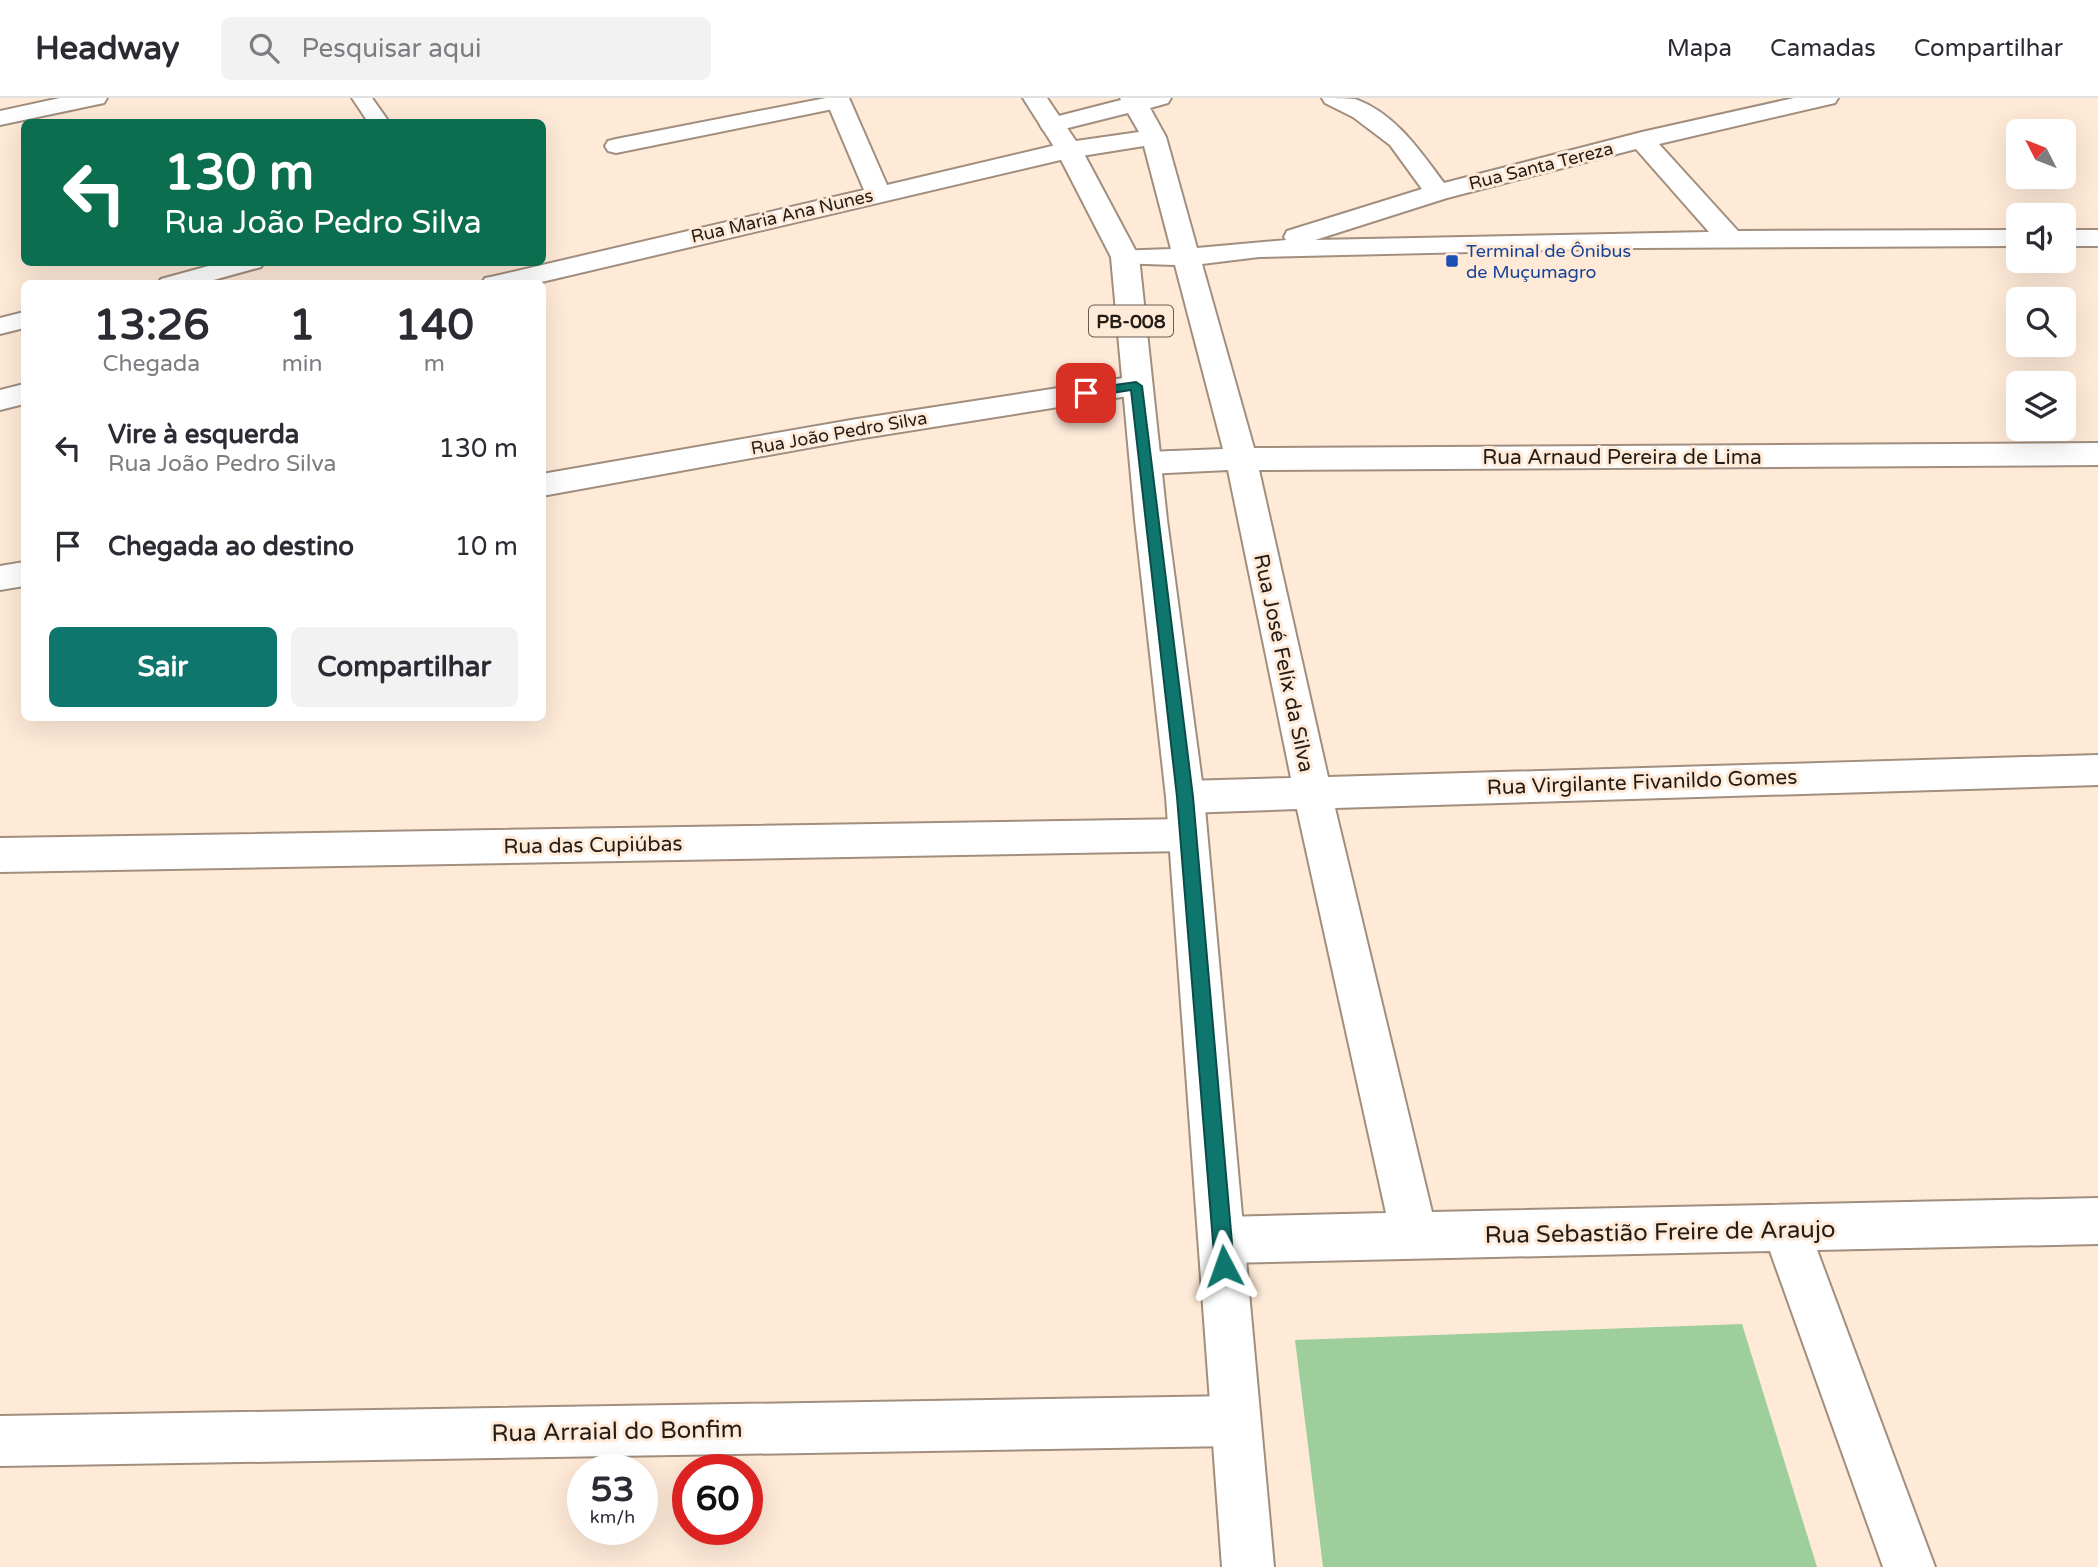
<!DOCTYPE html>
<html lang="pt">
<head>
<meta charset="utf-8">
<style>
	:root { --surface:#fff; --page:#f2f2f3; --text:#2b2b33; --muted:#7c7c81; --line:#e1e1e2; --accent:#0f766e }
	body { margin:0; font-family:"Varela Round",sans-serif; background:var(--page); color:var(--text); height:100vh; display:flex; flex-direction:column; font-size:26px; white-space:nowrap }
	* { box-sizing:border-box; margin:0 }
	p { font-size:23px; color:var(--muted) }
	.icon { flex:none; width:38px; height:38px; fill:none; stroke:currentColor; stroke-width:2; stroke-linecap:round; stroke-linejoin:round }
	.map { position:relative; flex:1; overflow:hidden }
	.side { position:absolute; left:21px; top:182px; width:525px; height:441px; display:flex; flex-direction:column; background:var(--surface); border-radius:10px; box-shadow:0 7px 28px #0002 }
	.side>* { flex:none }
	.hud { position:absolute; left:21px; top:21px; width:525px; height:147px; border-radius:10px; box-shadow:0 7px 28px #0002; background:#0b6e4f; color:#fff; overflow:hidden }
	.needle { width:46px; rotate:312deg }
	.fabs { position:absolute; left:2006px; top:21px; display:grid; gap:14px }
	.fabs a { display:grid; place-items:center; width:70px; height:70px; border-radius:10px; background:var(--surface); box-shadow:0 7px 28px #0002; font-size:35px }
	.speed { position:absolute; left:567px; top:1356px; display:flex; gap:14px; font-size:35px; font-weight:700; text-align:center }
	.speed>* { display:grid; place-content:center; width:91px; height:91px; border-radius:50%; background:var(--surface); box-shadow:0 7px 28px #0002; line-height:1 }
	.speed small { font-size:18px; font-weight:400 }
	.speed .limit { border:10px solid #d22; background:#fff; color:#111 }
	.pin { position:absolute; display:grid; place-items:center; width:60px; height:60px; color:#fff; margin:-30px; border-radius:14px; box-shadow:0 4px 10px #0006 }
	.me { position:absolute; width:77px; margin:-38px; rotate:356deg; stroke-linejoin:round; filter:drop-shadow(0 0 5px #0008) }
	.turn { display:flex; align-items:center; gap:24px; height:147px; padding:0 28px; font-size:32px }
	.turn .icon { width:91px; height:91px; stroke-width:2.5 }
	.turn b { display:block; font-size:49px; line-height:60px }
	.eta { display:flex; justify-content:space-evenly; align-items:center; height:119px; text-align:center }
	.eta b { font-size:42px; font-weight:800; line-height:49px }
	.action { display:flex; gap:14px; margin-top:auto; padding:14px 28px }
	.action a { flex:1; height:80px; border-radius:10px; background:var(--accent); color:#fff; font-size:28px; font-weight:800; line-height:80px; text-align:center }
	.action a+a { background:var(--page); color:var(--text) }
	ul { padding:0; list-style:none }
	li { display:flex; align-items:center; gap:21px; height:98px; padding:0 28px }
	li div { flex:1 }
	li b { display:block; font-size:26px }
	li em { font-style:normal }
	header { display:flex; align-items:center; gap:42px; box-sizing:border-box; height:98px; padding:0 35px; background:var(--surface); border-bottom:2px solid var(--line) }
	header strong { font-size:33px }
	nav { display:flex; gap:38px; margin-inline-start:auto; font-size:24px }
	.search { width:490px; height:63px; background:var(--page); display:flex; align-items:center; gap:18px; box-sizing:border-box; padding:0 24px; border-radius:10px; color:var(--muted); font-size:26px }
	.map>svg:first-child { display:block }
	.forest { fill:#9dce9c }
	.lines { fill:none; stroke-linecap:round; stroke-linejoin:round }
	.lane-casing { stroke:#a18e7e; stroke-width:4 }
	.street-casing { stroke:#a18e7e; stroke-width:4 }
	.primary-casing { stroke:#a18e7e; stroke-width:4 }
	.lane { fill:#fff; fill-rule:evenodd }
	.street { fill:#fff; fill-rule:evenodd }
	.primary { fill:#fff; fill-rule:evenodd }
	.route { fill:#0f766e; stroke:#0a4d48; stroke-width:2 }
	.transit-dot { fill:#1a4fb4; stroke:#ffead8; stroke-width:2.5 }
	.labels { text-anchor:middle; stroke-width:6; stroke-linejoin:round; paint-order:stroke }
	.far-street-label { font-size:18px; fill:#241c16; stroke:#ffead8 }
	.far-transit-label { font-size:18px; fill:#164399; stroke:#ffead8; text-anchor:start }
	.shield { fill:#ffead8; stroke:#665a50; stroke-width:2 }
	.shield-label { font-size:19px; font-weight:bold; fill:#241c16 }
	.street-label { font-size:21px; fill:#241c16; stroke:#ffead8 }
	.near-street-label { font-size:24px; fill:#241c16; stroke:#ffead8 }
</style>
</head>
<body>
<header>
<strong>Headway</strong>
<div class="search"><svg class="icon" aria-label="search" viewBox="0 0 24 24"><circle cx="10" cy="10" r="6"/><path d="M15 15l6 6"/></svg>Pesquisar aqui</div>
<nav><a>Mapa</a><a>Camadas</a><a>Compartilhar</a></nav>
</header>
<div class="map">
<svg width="2098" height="1469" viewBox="0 0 2098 1469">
	<rect width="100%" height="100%" fill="#ffead8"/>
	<polygon class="forest" points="1742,1226 1817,1469 1323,1469 1295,1242"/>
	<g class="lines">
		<defs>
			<g id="lane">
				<polygon points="352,0 372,0 389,24 368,24"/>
				<polygon points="826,0 846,0 848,4 845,8 838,10 616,55 608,53 605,48 608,43 616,41"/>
				<polygon points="223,164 264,164 261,169 199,186 157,186 161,181"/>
				<polygon points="24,214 24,230 0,236 0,220"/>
			</g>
			<g id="street">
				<polygon points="60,0 107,0 104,5 0,27 0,13"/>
				<path d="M825,0H849L887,87L1069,44L1139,34L1128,15L1052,34L1043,32L1040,27L1043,22L1121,2L1120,0H1171L1168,5L1150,10L1166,39L1197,150L1286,142L1284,139L1287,133L1422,91L1390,47L1353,19L1325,5L1322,0C1332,0 1346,0 1355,1C1395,15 1420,53 1444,85L1642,34L1794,0H1838L1835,5L1659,46L1738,133L2018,132V148L1636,150L1259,159L1202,166L1254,350L2098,345V367L1259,372L1328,679L2098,657V687L1335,710L1432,1114L2098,1100V1146L1817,1152L1935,1469H1883L1770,1153L1223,1165L1207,1158L1200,1142L1207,1126L1223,1119L1386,1115L1297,711L1185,715L1172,710L1166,699L1172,688L1185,683L1291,680L1228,372L1147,376L1136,373L1131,365L1136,357L1147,354L1223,351L1175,167L1115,165L1111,159L1115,153L1171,151L1144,48L1069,60L533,186H481L485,180L495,178L864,92ZM1636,51L1709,134L1315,142L1447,100Z"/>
				<rect x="2063" y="132" width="35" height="16"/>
				<polygon points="1136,278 1147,281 1151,288 1147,295 857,341 542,398 542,376 857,321"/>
				<polygon points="24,286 24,306 0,312 0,292"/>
				<polygon points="24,464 24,488 0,492 0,468"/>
				<polygon points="1186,721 1200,726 1205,737 1200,748 1186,753 0,774 0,740"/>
				<polygon points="1234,1298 1252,1305 1259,1323 1252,1341 1234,1348 0,1368 0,1318"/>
			</g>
			<polygon id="primary" points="1023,0 1047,0 1082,52 1139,159 1167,422 1204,699 1274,1469 1222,1469 1166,699 1135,422 1111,159 1056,52"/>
		</defs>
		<use href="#lane" class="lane-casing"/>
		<use href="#street" class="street-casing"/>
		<use href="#primary" class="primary-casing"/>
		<use href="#lane" class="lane"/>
		<use href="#street" class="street"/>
		<use href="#primary" class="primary"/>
	</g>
	<polygon class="route" points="1136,284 1142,288 1193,699 1234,1168 1231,1175 1224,1178 1218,1175 1215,1168 1177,699 1131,292 1086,299 1079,295 1086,291"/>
	<rect class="transit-dot" x="1445" y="156" width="14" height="14" rx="3.5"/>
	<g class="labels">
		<g class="far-street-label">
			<text transform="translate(1541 68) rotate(-14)" y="6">Rua Santa Tereza</text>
			<text transform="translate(782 118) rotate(-13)" y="6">Rua Maria Ana Nunes</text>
			<text transform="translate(839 335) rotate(-10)" y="6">Rua João Pedro Silva</text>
		</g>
		<g class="far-transit-label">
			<text x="1466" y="159">Terminal de Ônibus<tspan x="1466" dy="21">de Muçumagro</tspan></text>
		</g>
		<rect class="shield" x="1089" y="207.5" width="84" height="31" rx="5"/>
		<g class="shield-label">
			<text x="1131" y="230">PB-008</text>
		</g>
		<g class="street-label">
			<text x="1622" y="366">Rua Arnaud Pereira de Lima</text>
			<text transform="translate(1284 565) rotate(78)" y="7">Rua José Felíx da Silva</text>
			<text transform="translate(1642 684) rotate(-2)" y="7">Rua Virgilante Fivanildo Gomes</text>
			<text transform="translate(593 747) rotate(-1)" y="7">Rua das Cupiúbas</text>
		</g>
		<g class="near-street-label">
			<text transform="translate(1660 1134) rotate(-1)" y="8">Rua Sebastião Freire de Araujo</text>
			<text transform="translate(617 1333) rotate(-1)" y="8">Rua Arraial do Bonfim</text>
		</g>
	</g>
</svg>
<div class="fabs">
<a><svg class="needle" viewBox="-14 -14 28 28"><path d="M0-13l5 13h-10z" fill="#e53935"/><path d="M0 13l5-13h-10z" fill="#7c7c81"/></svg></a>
<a><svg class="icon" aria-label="sound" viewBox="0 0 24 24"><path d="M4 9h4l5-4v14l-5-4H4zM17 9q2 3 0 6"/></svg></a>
<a><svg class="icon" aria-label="search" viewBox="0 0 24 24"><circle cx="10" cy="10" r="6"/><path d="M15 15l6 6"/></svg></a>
<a><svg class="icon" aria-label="layers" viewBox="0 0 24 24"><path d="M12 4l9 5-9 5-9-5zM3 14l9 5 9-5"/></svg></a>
</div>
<div class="speed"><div>53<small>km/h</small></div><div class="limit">60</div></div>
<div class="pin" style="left:1086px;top:295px;background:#d93025"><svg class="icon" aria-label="arrive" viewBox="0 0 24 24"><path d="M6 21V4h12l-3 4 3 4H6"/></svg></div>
<svg class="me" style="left:1224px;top:1168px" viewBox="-20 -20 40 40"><path d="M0-17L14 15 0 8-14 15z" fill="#0f766e" stroke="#fff" stroke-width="4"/></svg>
<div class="hud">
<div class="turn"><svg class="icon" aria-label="left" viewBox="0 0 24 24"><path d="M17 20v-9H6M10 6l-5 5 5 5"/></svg><div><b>130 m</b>Rua João Pedro Silva</div></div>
</div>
<section class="side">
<div class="eta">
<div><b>13:26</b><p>Chegada</p></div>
<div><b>1</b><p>min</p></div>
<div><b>140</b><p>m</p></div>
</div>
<ul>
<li><svg class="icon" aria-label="left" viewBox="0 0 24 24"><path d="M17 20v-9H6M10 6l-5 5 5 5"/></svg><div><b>Vire à esquerda</b><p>Rua João Pedro Silva</p></div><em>130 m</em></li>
<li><svg class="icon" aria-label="arrive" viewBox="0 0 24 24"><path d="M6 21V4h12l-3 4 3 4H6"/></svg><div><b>Chegada ao destino</b></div><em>10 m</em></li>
</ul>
<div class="action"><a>Sair</a><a>Compartilhar</a></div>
</section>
</div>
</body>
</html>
